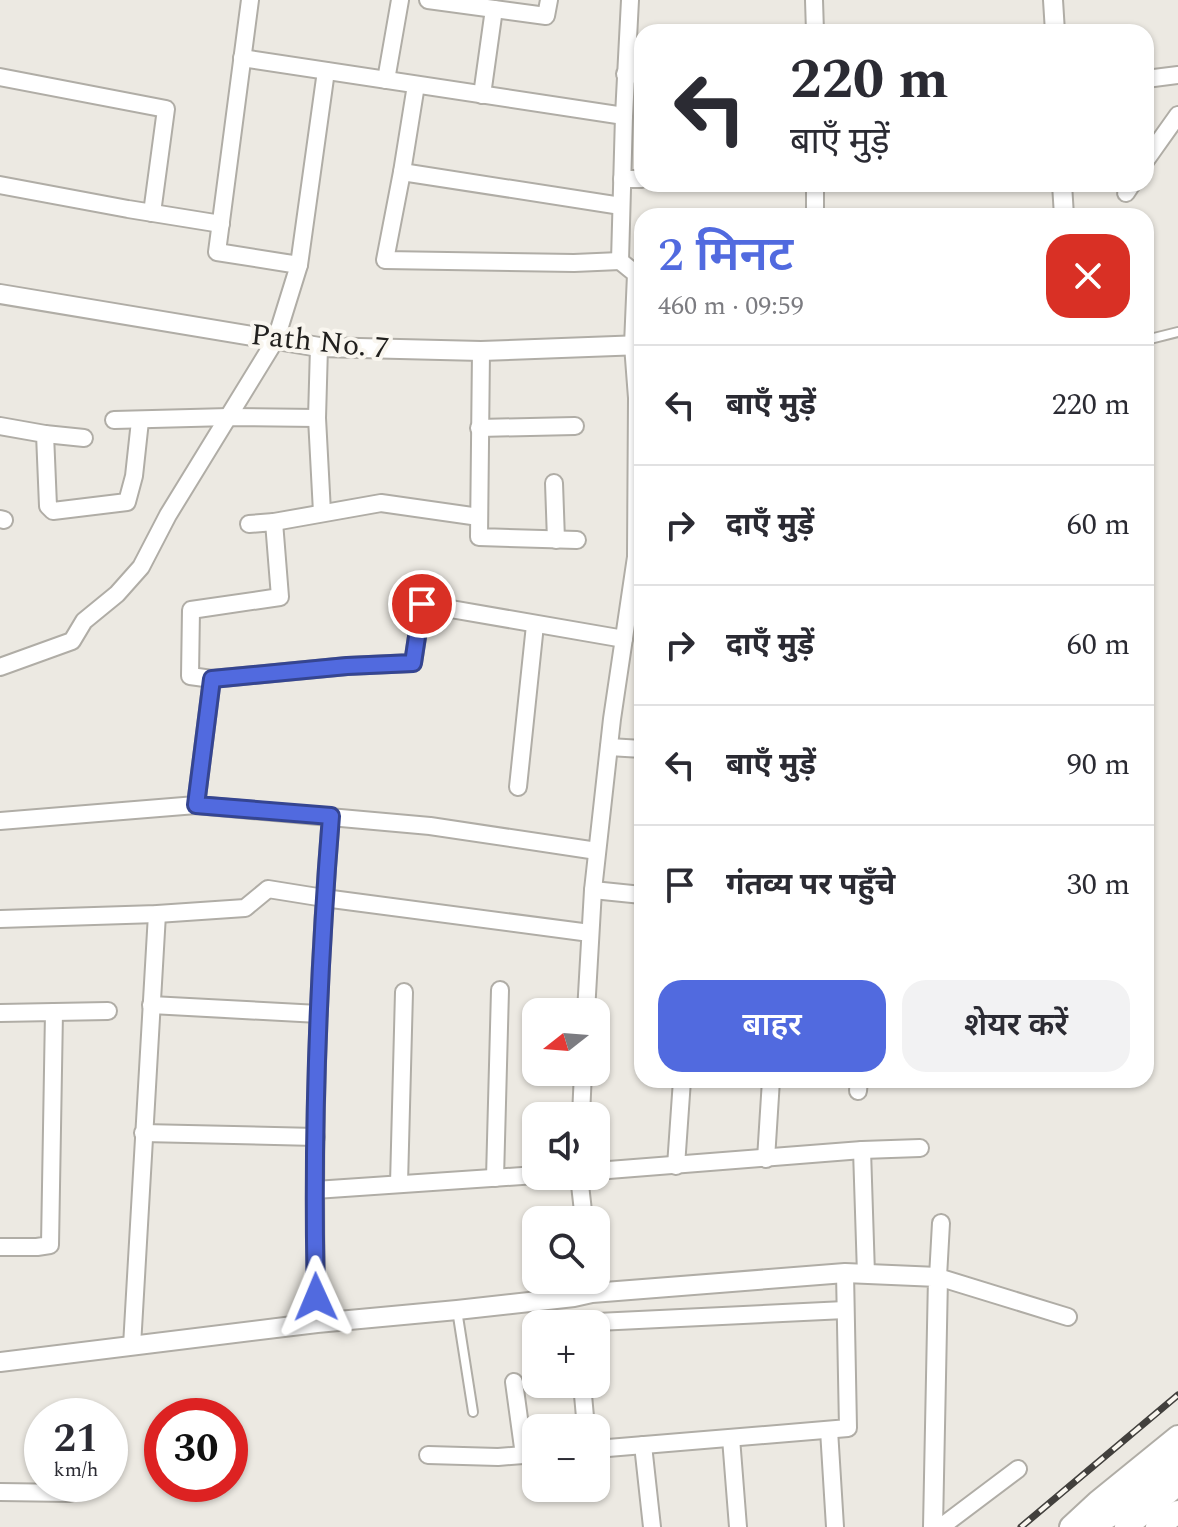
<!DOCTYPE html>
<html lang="hi">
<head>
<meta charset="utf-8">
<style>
	:root { --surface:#fff; --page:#f2f2f3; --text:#2b2b33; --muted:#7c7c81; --line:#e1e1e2; --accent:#516adf }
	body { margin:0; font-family:Spectral,"Noto Sans Devanagari",serif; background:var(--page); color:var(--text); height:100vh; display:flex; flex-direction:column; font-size:30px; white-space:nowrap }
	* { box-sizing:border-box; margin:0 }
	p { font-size:26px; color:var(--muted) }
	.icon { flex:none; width:44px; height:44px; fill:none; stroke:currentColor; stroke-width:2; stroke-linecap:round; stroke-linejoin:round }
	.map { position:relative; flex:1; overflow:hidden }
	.panel { position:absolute; left:634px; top:208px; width:520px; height:880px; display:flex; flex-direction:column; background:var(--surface); border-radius:24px; box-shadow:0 2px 6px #0004 }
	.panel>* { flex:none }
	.guide { position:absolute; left:634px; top:24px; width:520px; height:168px; border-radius:24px; box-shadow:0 2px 6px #0004; background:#fff; color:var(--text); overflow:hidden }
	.needle { width:52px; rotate:253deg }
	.controls { position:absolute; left:522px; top:998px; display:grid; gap:16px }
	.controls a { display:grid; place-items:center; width:88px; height:88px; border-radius:16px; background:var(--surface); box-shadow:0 2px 6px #0004; font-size:40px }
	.speed { position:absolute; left:24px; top:1398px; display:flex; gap:16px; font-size:40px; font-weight:700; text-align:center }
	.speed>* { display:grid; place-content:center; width:104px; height:104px; border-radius:50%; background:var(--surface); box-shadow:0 2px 6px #0004; line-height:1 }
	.speed small { font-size:20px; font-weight:400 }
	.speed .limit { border:12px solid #d22; background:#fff; color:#111 }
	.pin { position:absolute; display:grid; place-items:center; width:68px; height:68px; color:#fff; margin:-34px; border:4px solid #fff; border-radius:50%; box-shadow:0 2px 8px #0007 }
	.me { position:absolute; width:88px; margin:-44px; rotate:359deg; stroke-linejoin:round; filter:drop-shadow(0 0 6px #0008) }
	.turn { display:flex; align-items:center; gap:28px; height:168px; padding:0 24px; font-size:36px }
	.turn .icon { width:104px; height:104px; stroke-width:2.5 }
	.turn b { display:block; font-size:56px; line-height:68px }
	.round { display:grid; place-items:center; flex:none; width:84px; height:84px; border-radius:24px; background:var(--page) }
	.headline { display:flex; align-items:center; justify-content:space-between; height:136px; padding:0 24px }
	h1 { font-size:48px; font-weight:600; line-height:60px; color:var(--accent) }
	.primary-button { display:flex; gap:16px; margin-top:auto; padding:16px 24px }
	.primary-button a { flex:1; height:92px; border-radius:24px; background:var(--accent); color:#fff; font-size:32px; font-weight:600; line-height:92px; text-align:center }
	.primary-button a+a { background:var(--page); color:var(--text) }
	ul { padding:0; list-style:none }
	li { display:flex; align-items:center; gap:24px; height:120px; padding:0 24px; border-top:2px solid var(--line) }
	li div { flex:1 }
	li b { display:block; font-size:30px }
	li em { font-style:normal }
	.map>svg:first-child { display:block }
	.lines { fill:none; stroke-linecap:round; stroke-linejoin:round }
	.service-casing { stroke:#b0ada6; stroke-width:12 }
	.minor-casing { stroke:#b0ada6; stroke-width:20 }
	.tertiary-casing { stroke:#b0ada6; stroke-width:22 }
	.secondary-casing { stroke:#b0ada6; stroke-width:26 }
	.service { stroke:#fff; stroke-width:8 }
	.minor { stroke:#fff; stroke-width:16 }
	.tertiary { stroke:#fff; stroke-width:18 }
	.secondary { stroke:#fff; stroke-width:22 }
	.rail-casing { stroke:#42403d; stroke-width:7 }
	.rail { stroke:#f9f6ef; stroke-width:4; stroke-dasharray:12; stroke-linecap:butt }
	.route-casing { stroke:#354591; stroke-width:20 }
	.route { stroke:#516adf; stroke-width:14 }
	.labels { text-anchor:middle; stroke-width:8; stroke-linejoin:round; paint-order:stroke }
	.street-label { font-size:30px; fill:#21201e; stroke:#f9f6ef }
</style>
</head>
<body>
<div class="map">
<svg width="1178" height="1527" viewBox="0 0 1178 1527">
	<rect width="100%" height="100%" fill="#ece9e2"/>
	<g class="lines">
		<defs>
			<g id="service">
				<polyline points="1146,340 1178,332"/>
				<polyline points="457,1310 473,1412"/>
			</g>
			<g id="minor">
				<polyline points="250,0 217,252 299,265"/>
				<polyline points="428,0 546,16 549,0"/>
				<polyline points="814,0 815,32"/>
				<polyline points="242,58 624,116"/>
				<polyline points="625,74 642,75"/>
				<polyline points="0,77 166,109 152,213"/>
				<polyline points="1146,79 1178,75"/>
				<polyline points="386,80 400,0"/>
				<polyline points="416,85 402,172 385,260 574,263 620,261"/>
				<polyline points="482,95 494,9"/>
				<polyline points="1146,160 1178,115"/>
				<polyline points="402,172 621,206"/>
				<polyline points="622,179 642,179"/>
				<polyline points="0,185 128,209 221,224"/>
				<polyline points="1126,193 1132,184"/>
				<polyline points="815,216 815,184"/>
				<polyline points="319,347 317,418 322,512"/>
				<polyline points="481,351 479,537 577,540"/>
				<polyline points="114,420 229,417 317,418"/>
				<polyline points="0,426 45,434 48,506 53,511 127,502 134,476 140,421"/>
				<polyline points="479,428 575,426"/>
				<polyline points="45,434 84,438"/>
				<polyline points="554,483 556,540"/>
				<polyline points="0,519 4,520"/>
				<polyline points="274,522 381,503 479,517"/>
				<polyline points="249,524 274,522 280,597 191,610 190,676 212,679 347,666 413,663 422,604 624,639"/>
				<polyline points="0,667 72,641 84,621 117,594 141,567 168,515 276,339 299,265 326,71"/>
				<polyline points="609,747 642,749"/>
				<polyline points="518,787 535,625"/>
				<polyline points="196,805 212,679"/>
				<polyline points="0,821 196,805 430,826 597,851"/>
				<polyline points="593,890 642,895"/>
				<polyline points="0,919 157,914 245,908 268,889 324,898 590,933"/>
				<polyline points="151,1005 319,1014"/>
				<polyline points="54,1012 108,1011"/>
				<polyline points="586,1012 593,890 612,719 636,557 637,398 633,345 636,274 620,261 624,116 630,0"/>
				<polyline points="0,1013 54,1012 50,1245 37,1247 0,1247"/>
				<polyline points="858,1091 859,1080"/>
				<polyline points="581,1116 583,1072"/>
				<polyline points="143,1133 316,1137"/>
				<polyline points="862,1150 866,1274"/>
				<polyline points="766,1159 771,1080"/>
				<polyline points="676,1166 682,1080"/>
				<polyline points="596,1171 862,1150 920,1148"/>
				<polyline points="579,1176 584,1220"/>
				<polyline points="495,1178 500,990"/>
				<polyline points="399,1184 404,992"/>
				<polyline points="315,1190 536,1175"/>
				<polyline points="941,1223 938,1277 1068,1317"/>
				<path d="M317,1323C312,1154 317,984 331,816"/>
				<polyline points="576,1323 845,1310"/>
				<polyline points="132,1346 157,914"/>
				<polyline points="514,1382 524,1455"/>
				<polyline points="582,1384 586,1428"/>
				<polyline points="829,1430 835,1527"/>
				<polyline points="731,1438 738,1527"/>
				<polyline points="643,1445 652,1527"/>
				<polyline points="596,1449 848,1428 845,1273"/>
				<polyline points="428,1455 498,1457 536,1454"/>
				<polyline points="0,1492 70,1493"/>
				<polyline points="941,1527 1018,1469"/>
			</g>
			<g id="tertiary">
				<polyline points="1053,0 1055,32"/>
				<polyline points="1062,184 1064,216"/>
				<polyline points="0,294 319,347 481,351 642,345"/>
				<polyline points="0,1362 317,1323 457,1310 574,1297 592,1293 845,1273 938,1277 933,1527"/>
			</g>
			<g id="secondary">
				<polyline points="1071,1527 1098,1502 1178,1437"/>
				<polyline points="1090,1527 1123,1508 1178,1462"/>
				<polyline points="1126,1527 1178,1484"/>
				<polyline points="1157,1527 1178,1512"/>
			</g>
		</defs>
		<use href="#service" class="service-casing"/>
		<use href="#minor" class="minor-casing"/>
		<use href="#tertiary" class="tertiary-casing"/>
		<use href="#secondary" class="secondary-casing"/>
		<use href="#service" class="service"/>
		<use href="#minor" class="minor"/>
		<use href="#tertiary" class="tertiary"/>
		<use href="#secondary" class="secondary"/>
		<defs>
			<polyline id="rail" points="1021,1527 1178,1395"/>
		</defs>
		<use href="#rail" class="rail-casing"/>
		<use href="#rail" class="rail"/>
	</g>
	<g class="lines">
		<defs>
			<path id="route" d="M316,1297C312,1137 318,976 331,816L196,805L212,679L347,666L413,663L422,604"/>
		</defs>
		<use href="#route" class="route-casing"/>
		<use href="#route" class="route"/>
	</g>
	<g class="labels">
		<g class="street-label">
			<text transform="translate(320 341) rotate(6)" y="10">Path No. 7</text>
		</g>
	</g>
</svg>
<div class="controls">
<a><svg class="needle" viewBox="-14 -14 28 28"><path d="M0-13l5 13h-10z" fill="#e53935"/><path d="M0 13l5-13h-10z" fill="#7c7c81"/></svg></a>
<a><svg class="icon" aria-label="sound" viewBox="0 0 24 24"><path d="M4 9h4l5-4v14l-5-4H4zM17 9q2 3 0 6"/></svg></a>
<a><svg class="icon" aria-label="search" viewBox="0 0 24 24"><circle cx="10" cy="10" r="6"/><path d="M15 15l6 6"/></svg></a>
<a>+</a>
<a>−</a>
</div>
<div class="speed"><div>21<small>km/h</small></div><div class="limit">30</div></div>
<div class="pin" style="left:422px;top:604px;background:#d93025"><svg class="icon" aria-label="arrive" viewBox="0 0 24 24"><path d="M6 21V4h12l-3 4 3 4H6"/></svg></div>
<svg class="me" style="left:316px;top:1297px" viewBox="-20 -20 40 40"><path d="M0-17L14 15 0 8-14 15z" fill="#516adf" stroke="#fff" stroke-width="4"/></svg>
<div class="guide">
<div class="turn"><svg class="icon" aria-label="left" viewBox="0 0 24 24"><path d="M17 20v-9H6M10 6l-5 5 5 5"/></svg><div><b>220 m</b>बाएँ मुड़ें</div></div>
</div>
<section class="panel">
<div class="headline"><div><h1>2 मिनट</h1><p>460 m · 09:59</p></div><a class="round" style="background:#d93025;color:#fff"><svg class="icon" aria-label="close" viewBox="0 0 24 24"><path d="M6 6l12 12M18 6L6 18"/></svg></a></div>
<ul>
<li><svg class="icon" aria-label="left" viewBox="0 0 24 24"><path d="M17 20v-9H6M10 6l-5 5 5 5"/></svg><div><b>बाएँ मुड़ें</b></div><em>220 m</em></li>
<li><svg class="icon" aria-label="right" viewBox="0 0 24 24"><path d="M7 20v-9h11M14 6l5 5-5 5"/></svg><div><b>दाएँ मुड़ें</b></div><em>60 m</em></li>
<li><svg class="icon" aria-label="right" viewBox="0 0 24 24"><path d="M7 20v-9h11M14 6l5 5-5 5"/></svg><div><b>दाएँ मुड़ें</b></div><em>60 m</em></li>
<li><svg class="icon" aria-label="left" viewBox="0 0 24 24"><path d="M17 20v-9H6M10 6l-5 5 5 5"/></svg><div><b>बाएँ मुड़ें</b></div><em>90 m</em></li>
<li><svg class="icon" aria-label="arrive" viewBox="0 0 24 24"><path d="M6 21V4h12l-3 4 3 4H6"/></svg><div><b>गंतव्य पर पहुँचे</b></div><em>30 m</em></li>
</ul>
<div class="primary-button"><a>बाहर</a><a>शेयर करें</a></div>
</section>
</div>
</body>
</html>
